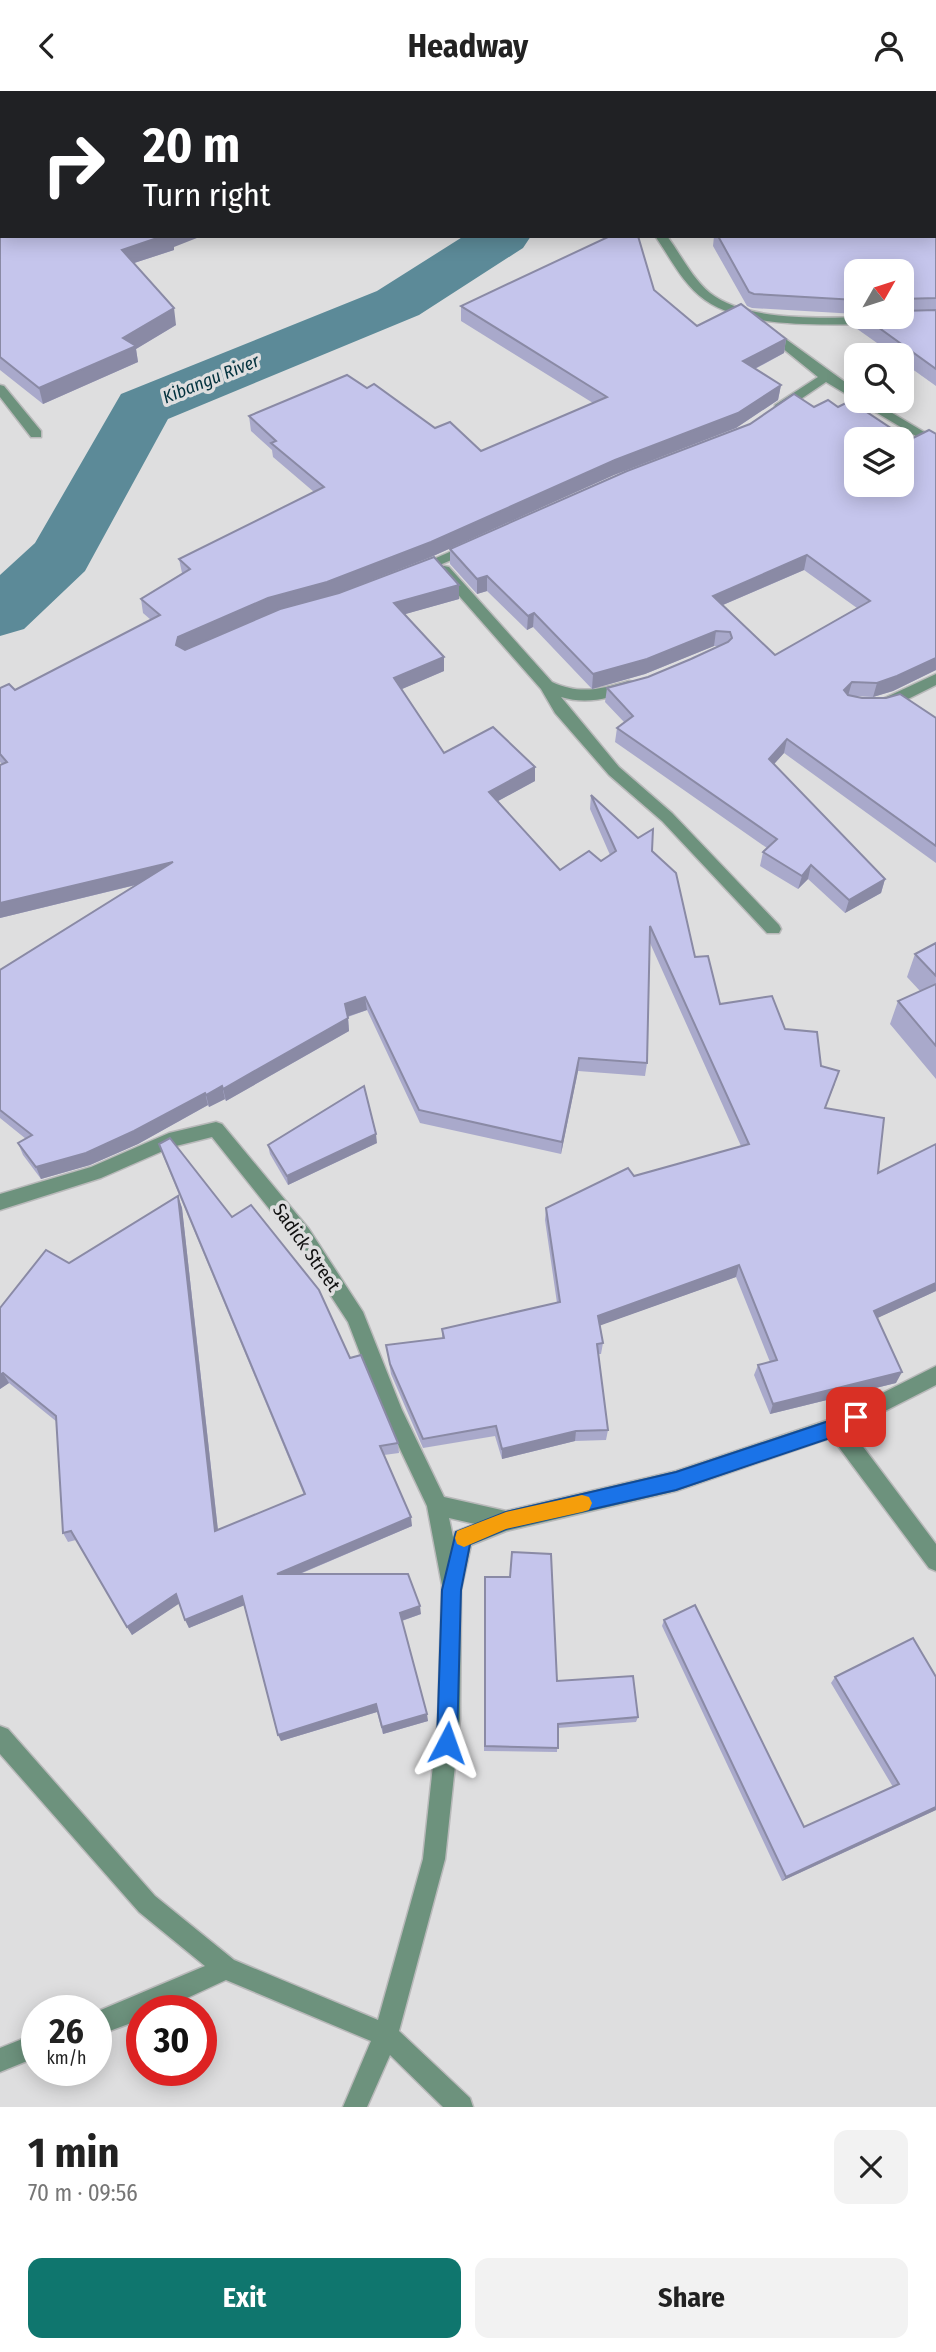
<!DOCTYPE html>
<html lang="en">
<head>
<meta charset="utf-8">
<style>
	:root { --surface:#fff; --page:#f2f2f2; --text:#222; --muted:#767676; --accent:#0f766e }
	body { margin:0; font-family:"Fira Sans Condensed",sans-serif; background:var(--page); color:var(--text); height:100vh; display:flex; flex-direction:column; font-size:26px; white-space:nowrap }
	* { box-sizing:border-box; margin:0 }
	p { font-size:23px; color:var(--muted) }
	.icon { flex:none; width:38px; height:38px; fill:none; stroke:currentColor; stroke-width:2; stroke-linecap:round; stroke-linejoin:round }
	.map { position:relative; height:2016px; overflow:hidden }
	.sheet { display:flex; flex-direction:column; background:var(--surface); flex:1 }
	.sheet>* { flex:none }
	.hud { position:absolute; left:0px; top:0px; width:936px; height:147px; box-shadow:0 4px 18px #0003; background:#202124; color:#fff; overflow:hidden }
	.needle { width:46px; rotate:51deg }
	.tools { position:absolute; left:844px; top:168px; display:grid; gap:14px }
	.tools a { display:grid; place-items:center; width:70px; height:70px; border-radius:14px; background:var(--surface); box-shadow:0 4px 18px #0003; font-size:35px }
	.speed { position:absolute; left:21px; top:1904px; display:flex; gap:14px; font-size:35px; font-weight:700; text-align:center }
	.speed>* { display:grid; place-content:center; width:91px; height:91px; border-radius:50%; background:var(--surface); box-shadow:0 4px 18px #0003; line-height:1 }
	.speed small { font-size:18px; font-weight:400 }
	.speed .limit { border:10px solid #d22; background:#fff; color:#111 }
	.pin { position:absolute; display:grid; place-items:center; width:60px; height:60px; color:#fff; margin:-30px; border-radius:14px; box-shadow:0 4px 10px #0006 }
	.me { position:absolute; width:77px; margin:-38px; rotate:4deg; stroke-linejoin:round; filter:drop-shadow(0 0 5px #0008) }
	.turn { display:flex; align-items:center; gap:24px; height:147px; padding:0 28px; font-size:32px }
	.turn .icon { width:91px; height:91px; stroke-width:2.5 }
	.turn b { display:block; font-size:49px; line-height:60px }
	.round { display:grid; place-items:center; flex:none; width:74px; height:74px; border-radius:14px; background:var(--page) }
	.overview { display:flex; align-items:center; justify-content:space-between; height:119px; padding:0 28px }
	h1 { font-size:42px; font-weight:700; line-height:52px }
	.primary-button { display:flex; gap:14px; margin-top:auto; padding:14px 28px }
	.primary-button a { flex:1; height:80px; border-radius:14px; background:var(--accent); color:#fff; font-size:28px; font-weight:700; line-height:80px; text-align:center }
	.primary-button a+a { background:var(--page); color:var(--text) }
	header { display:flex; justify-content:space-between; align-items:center; height:91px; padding:0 28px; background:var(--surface); font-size:32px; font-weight:700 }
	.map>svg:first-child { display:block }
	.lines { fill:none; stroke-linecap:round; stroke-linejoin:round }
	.river { fill:#5c8a98; fill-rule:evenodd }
	.lane-casing { stroke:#b9b9ba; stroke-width:3 }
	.street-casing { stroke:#b9b9ba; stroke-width:3 }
	.lane { fill:#6d927d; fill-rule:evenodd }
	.street { fill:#6d927d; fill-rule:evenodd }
	.wall { fill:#a9a9cb; fill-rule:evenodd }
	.shaded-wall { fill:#8a8aa5 }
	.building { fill:#c5c5ec; stroke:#8a8aa5; stroke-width:2; fill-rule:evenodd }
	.route { fill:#1a73e8; stroke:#114b97; stroke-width:2 }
	.slow { fill:#f59e0b }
	.labels { text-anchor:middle; stroke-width:7; stroke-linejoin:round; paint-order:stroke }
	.far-water-label { font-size:18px; font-style:italic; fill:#02313d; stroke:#dededf }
	.street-label { font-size:19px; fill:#111; stroke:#dededf }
</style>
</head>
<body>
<header><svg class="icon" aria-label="back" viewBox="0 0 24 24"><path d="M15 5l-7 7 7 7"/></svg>Headway<svg class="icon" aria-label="person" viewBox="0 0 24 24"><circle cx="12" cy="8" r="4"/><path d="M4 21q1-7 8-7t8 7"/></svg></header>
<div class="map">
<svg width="936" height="2016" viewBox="0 0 936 2016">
	<rect width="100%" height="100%" fill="#dededf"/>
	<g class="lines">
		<g class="river">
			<polygon points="410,0 462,0 463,2 412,2"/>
			<polygon points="464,145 531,145 523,157 419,224 168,328 85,480 24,538 0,545 0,484 35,452 121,303 377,200"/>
		</g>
		<defs>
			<polygon id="lane" points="836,1327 843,1329 936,1453 936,1480 929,1477 829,1343 826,1336 829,1329"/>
			<g id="street">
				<rect x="0" y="53" width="2" height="6"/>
				<path d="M655,145H667C681,164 692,187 710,202C749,233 833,226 880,226L885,229L879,233C828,233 748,239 705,209C683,194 670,166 655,145Z"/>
				<polygon points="769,236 856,299 856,309 826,291 783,320 775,320 775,314 818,286 765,243 763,240"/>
				<polygon points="0,294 4,295 41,340 41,346 31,346 0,306"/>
				<polygon points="857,310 872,310 936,348 936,357"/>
				<polygon points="470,452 475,453 475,459 423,481 418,482 411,478"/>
				<path d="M444,475L449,476L552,591C580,604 601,598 629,590L634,591L636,595L634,599C609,607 587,614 561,606L619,676L672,722L779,834L781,838L779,842H767L662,730L609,684L555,622L541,598L439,482V476Z"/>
				<polygon points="936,583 936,594 888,618 878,618 876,614 878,610"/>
				<path d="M216,1031L222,1033L309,1138L363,1221L402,1319L444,1406L506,1420L676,1380L831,1328L936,1275V1294L836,1345L676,1400L506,1440L471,1454L461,1499L460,1628L445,1768L399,1940L470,2007L473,2016H443L390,1964L367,2016H343L371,1950L226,1889L159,1920H142V1928L96,1945V1921L205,1875L139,1821L0,1663V1635L8,1638L155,1805L234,1869L378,1929L423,1768L438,1628L442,1494L427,1415L383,1322L348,1231L295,1150L212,1046L172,1056L101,1087L0,1119V1103L91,1076L169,1042ZM449,1427L475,1433L455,1441L453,1446Z"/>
				<polygon points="37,1942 37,1966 0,1981 0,1957"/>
			</g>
		</defs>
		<use href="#lane" class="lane-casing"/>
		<use href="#street" class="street-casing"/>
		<use href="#lane" class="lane"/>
		<use href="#street" class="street"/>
	</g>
	<g class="wall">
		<polygon points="0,0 309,0 309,2 2,2 2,13 0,13"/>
		<polygon points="852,0 936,0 936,53 934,53 934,2 853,2"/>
		<polygon points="0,78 2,145 174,156 174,159 134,172 176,234 136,258 138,271 43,313 0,279"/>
		<path d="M936,90V295L901,270V264H894L853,235L856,223L752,217L747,215L713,155L714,145H934ZM856,180H901V226H856Z"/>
		<path d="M654,199L697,235L786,248L784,262L755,278L781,294L778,309L736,337L614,384L431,466L332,504L459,494V508L405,523L444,566V580L402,598L444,662L535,676V690L498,710L560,779L601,770L610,764L590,718L591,704L652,760L695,866L720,913L785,938L821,975L835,993L825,1017L878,1082L936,1053V1200L877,1227L896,1292L770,1323L754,1284L758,1274L770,1271L736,1186L600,1234L603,1252L601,1263H598L608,1339L606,1349L575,1350L502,1368L495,1345L423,1357L391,1283L386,1254L442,1247V1238L557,1212L545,1129L546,1117L634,1085L741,1055L650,852L647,972L645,985L578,980L561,1063L420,1032L367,919L348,926L349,940L226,1010L225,1008L209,1016L208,1014L138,1053L90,1074L41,1088L23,1064L18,1052L26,1048L0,1027V879L136,794L0,827V674L2,673L0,671V597L15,599L151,529L143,522L141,508L182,482L179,468L314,401L273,366L272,359L251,340L249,325L367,297L435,337L481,360L593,312L461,230V215ZM277,520L185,559L270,522Z"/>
		<path d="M814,316H838L909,349L936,343V579L893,600L873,606L851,605L936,627V772L784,662L774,673L885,788L881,802L845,822L808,788L798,798L760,775L763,761L767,757L615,651L617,637L624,631L605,611L607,597L648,586L720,555H714L645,583L592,598L533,536L527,539L487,500L477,503L450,473V458ZM804,479L857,517L775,564L723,514Z"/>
		<polygon points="936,852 936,988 890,933 898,910 920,900 907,886 915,863"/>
		<polygon points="377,1052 288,1094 270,1063 268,1054"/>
		<polygon points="159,1053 232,1126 350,1267 398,1352 399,1362 384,1364 412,1435 300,1483 421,1523 402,1530 428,1630 383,1643 377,1621 281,1650 244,1514 189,1537 179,1512 132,1544 76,1449 68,1451 63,1442 57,1331 9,1292 0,1298 0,1217 69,1172 178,1105 182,1117 218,1439 304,1404 163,1065"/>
		<polygon points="485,1486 510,1486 557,1590 638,1626 636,1631 558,1637 557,1661 484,1660"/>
		<polygon points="664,1529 804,1736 893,1696 831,1592 835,1586 936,1586 936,1719 782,1790 662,1535"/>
	</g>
	<g class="shaded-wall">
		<polygon points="163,145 202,145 174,156 174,159 125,175 122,159"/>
		<polygon points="174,217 176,234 136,258 138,271 43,313 39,297"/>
		<polygon points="786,248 784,262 741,285 743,270"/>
		<polygon points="781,294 778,309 736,337 614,384 431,466 328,506 270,522 181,561 176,554 178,546 268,507"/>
		<polygon points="807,464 804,479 711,519 713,505"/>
		<polygon points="487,485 487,500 477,503 477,488"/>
		<polygon points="459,494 459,508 395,526 394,512"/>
		<polygon points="534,522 533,536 527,539 528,525"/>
		<polygon points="716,540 714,555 645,583 592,598 593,583"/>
		<polygon points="444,566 444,580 395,601 394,587"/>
		<polygon points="936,567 936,579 893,600 873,606 877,592"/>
		<polygon points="852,591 848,605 844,599"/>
		<polygon points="787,648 784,662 766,682 769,668"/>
		<polygon points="535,676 535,690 489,715 489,701"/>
		<polygon points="173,771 176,784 0,827 0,812"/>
		<polygon points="811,774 808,788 798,798 802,785"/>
		<polygon points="885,788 881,802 845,822 849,809"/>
		<polygon points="365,906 367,919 346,926 345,913"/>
		<polygon points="348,927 349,940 226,1010 223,998"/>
		<polygon points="579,967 578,980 561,1063 562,1051"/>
		<polygon points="222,995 225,1008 209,1016 206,1004"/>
		<polygon points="205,1002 208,1014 138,1053 90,1074 41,1088 36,1076"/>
		<polygon points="376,1043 377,1052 288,1094 287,1085"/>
		<polygon points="178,1105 182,1117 219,1449 215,1440"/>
		<polygon points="739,1174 736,1186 596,1236 598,1225"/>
		<polygon points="936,1192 936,1200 869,1231 874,1220"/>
		<polygon points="902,1281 896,1292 770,1323 773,1313"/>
		<polygon points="3,1282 9,1292 0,1298 0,1284"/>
		<polygon points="576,1340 575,1350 502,1368 502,1358"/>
		<polygon points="411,1426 412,1435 280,1491 277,1483"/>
		<polygon points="176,1503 180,1512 132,1544 127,1536"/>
		<polygon points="242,1505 245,1514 189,1537 185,1529"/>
		<polygon points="420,1515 421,1523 401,1530 400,1522"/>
		<polygon points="376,1613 377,1621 281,1650 278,1644"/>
		<polygon points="427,1623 428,1630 383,1643 382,1636"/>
		<polygon points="936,1716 936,1719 782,1790 786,1786"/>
	</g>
	<g class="building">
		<rect x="76" y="0" width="233" height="2"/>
		<polygon points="461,0 666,0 667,2 462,2"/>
		<polygon points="865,0 936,0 936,38 934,38 934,2 866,2"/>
		<polygon points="0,78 2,80 2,145 163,145 122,159 174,217 123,247 136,255 39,297 0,266"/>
		<polygon points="936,90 936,207 901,208 901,180 856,180 856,209 754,203 749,201 718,145 934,145 934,91"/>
		<polygon points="610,145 638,145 654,199 697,235 741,213 786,248 743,270 781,294 738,322 615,369 431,451 327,491 268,507 178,546 176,554 185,559 280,518 339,502 434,466 459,494 394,512 444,566 394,587 444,662 493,636 535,676 489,701 560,779 589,760 601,770 616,760 591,704 638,747 653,738 652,760 676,782 695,866 708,865 720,913 772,905 785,938 817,941 821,975 839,980 825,1017 884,1027 878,1082 936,1053 936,1192 874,1220 902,1281 773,1313 758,1274 777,1269 739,1174 598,1225 603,1252 597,1253 608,1339 576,1340 502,1358 496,1335 423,1348 390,1273 386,1254 444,1247 442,1238 560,1211 546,1117 628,1077 634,1085 749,1053 650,835 647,972 579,967 562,1051 419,1019 365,906 345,913 348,927 223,998 222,995 206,1004 205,1002 134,1040 86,1062 36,1076 18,1052 32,1044 0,1019 0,879 173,771 0,812 0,674 7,671 0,663 0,597 9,593 15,599 160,524 141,508 190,478 179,468 324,396 271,352 276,350 249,325 347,284 367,297 374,293 435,337 450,331 481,360 607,306 461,215"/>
		<polygon points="936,219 936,278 864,226 901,226 901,220"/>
		<path d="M794,303L814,316L828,309L838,316L850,310L909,349L929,339L936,343V567L897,585L877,592L852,591L844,599L848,604L862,607H886L900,603L936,627V755L787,648L769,668L885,788L849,809L811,774L802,785L763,761L777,748L617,637L633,625L607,597L648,586L691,568L728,551L732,547L730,541L716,540L647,568L593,583L534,522L528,525L487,485L477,488L450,458L627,380L750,333ZM856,348H901V394H856ZM807,464L870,510L775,564L713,505Z"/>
		<polygon points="936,852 936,885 915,863"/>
		<polygon points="936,893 936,955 898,910"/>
		<polygon points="364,995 376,1043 287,1085 268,1054"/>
		<polygon points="170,1047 232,1126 251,1114 319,1199 350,1267 361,1264 398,1352 380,1355 411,1426 277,1483 408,1483 420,1515 400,1522 427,1623 382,1636 376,1613 278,1644 242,1505 185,1529 176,1503 127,1536 71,1440 63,1442 56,1325 3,1282 0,1284 0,1217 46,1159 69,1172 178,1105 215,1440 305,1403 159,1053"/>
		<polygon points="512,1461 551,1463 557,1590 633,1585 638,1626 558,1633 558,1657 485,1655 485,1486 510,1486"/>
		<polygon points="695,1514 804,1736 899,1693 835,1586 913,1547 936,1586 936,1716 786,1786 664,1529"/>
	</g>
	<polygon class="route" points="856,1318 863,1321 865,1326 863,1332 836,1345 676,1399 506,1438 470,1453 461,1499 457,1652 454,1659 447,1662 440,1659 437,1652 442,1499 456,1441 506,1421 676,1381 832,1329"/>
	<polygon class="slow" points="582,1404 589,1406 592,1412 589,1419 582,1421 506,1438 464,1456 457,1453 455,1447 457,1440 506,1421"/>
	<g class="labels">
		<g class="far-water-label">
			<text transform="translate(211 288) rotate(-22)" y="6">Kibangu River</text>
		</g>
		<g class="street-label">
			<text transform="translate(307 1156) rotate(55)" y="7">Sadick Street</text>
		</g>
	</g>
</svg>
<div class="tools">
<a><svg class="needle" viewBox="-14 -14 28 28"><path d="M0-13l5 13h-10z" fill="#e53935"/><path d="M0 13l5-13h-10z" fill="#767676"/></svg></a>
<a><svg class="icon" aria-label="search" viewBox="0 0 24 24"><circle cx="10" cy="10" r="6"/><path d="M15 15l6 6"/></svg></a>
<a><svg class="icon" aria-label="layers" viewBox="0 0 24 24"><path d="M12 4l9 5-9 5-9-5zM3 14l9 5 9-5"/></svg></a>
</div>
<div class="speed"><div>26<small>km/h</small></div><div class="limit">30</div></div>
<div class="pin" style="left:856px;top:1326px;background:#d93025"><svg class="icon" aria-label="arrive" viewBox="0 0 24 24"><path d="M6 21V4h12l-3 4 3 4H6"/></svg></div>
<svg class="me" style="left:447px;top:1652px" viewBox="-20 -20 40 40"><path d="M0-17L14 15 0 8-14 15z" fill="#1a73e8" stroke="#fff" stroke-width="4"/></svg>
<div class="hud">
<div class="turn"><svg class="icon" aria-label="right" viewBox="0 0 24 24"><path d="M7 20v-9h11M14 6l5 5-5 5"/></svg><div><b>20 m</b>Turn right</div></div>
</div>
</div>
<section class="sheet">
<div class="overview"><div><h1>1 min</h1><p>70 m · 09:56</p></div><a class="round"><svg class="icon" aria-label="close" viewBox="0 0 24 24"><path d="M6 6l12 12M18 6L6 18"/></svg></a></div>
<div class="primary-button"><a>Exit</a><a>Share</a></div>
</section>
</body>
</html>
